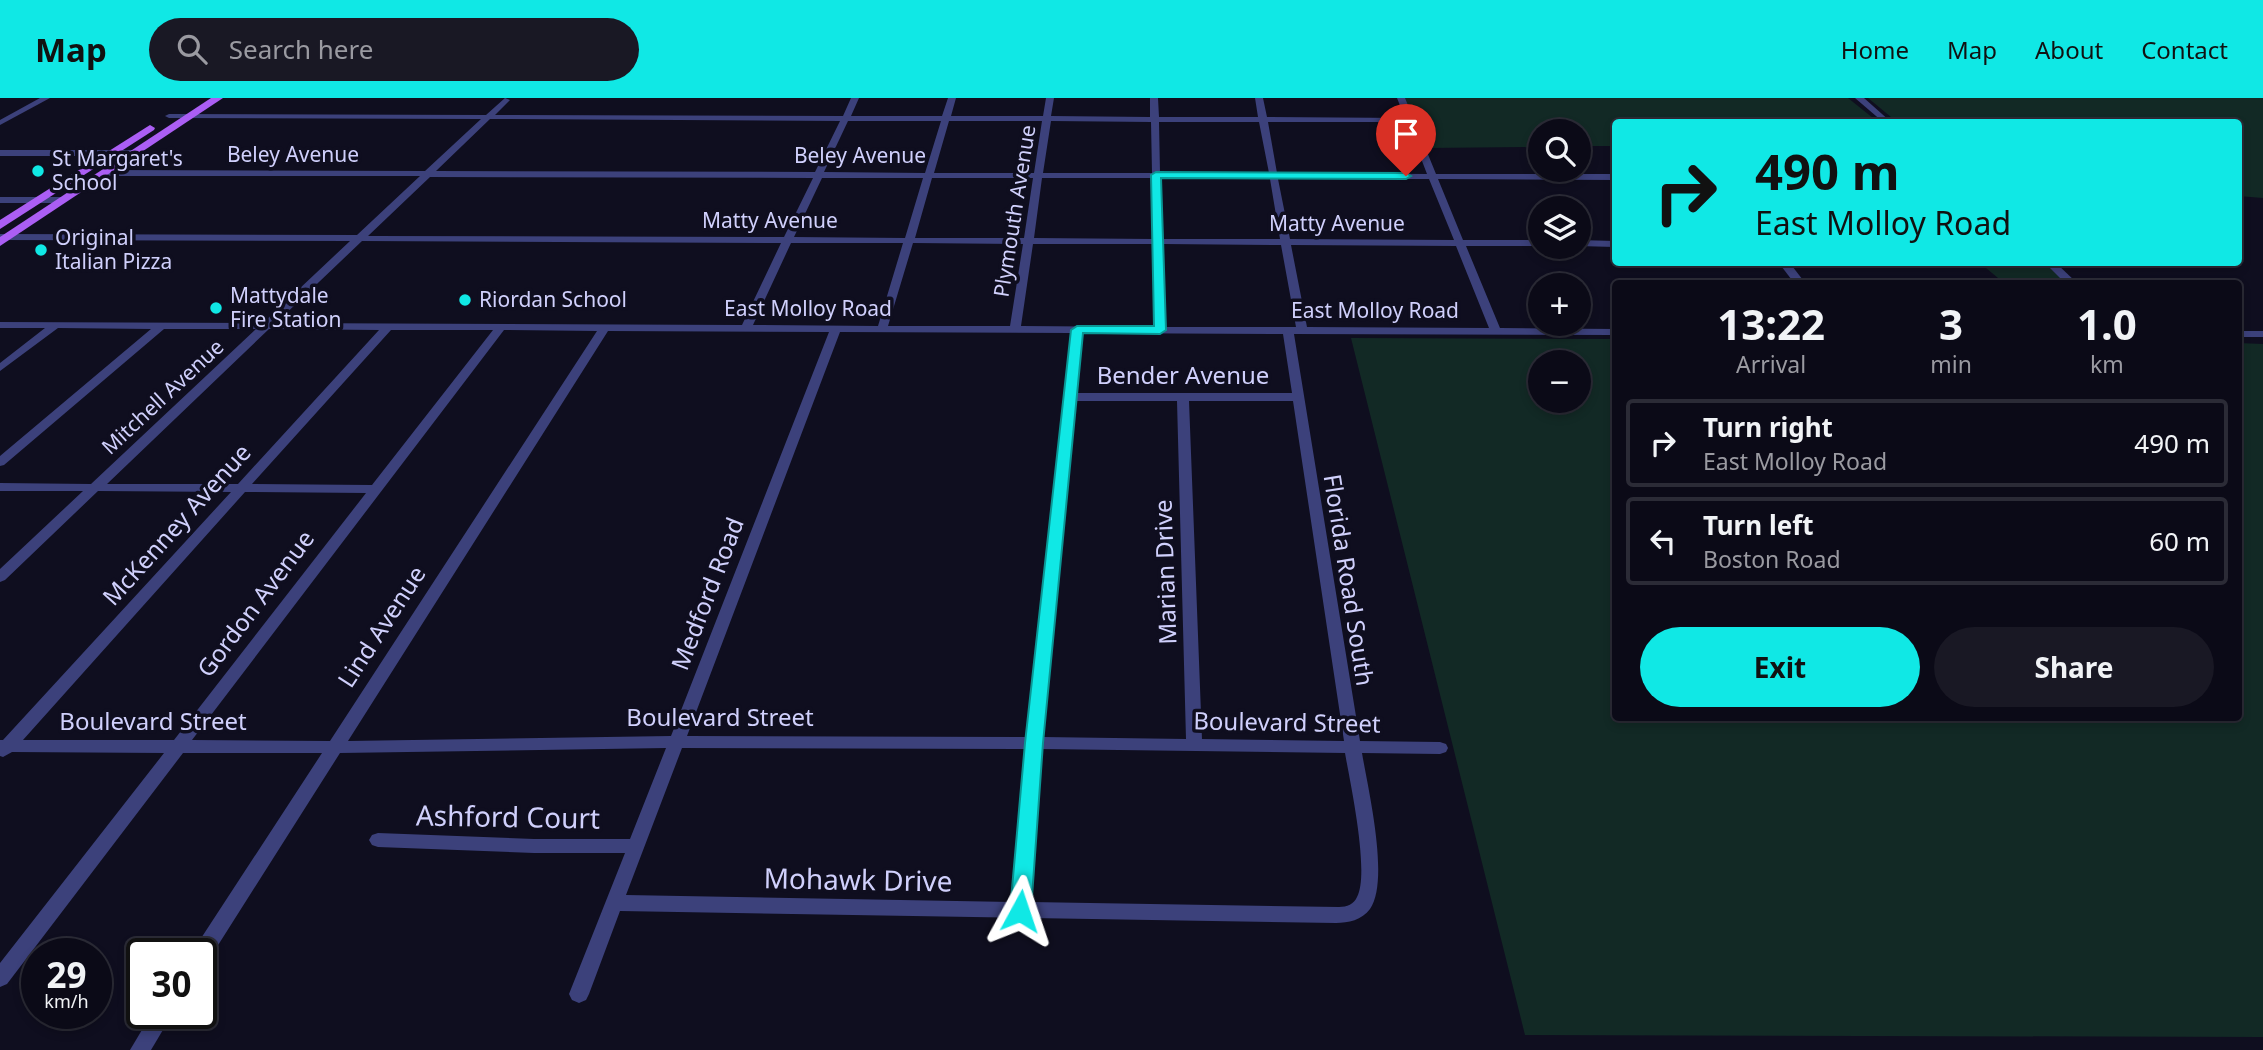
<!DOCTYPE html>
<html lang="en">
<head>
<meta charset="utf-8">
<style>
	:root { --surface:#0b0a17; --page:#191824; --text:#f1f3f6; --muted:#9a9aa1; --line:#2b2b36; --accent:#10e8e5 }
	body { margin:0; font-family:"Noto Sans",sans-serif; background:var(--page); color:var(--text); height:100vh; display:flex; flex-direction:column; font-size:26px; white-space:nowrap }
	* { box-sizing:border-box; margin:0 }
	p { font-size:23px; color:var(--muted) }
	.icon { flex:none; width:38px; height:38px; fill:none; stroke:currentColor; stroke-width:2; stroke-linecap:round; stroke-linejoin:round }
	.map { position:relative; flex:1; overflow:hidden }
	.sheet { position:absolute; left:1612px; top:182px; width:630px; height:441px; display:flex; flex-direction:column; background:var(--surface); border-radius:7px; box-shadow:0 4px 10px #0003,0 0 0 2px var(--line) }
	.sheet>* { flex:none }
	.guide { position:absolute; left:1612px; top:21px; width:630px; height:147px; border-radius:7px; box-shadow:0 4px 10px #0003,0 0 0 2px var(--line); background:#10e8e5; color:#111; overflow:hidden }
	.buttons { position:absolute; left:1528px; top:21px; display:grid; gap:14px }
	.buttons a { display:grid; place-items:center; width:63px; height:63px; border-radius:50%; background:var(--surface); box-shadow:0 4px 10px #0003,0 0 0 2px var(--line); font-size:35px }
	.speed { position:absolute; left:21px; top:840px; display:flex; gap:14px; font-size:35px; font-weight:700; text-align:center }
	.speed>* { display:grid; place-content:center; width:91px; height:91px; border-radius:50%; background:var(--surface); box-shadow:0 4px 10px #0003,0 0 0 2px var(--line); line-height:1 }
	.speed small { font-size:18px; font-weight:400 }
	.speed .limit { border:4px solid #111; border-radius:10px; background:#fff; color:#111 }
	.pin { position:absolute; display:grid; place-items:center; width:60px; height:60px; color:#fff; margin:-72px -30px; border-radius:50% 50% 50% 0; rotate:-45deg; box-shadow:0 0 7px #0007 }
	.pin .icon { rotate:45deg }
	.me { position:absolute; width:77px; margin:-38px; rotate:5deg; stroke-linejoin:round; filter:drop-shadow(0 0 5px #0008) }
	.turn { display:flex; align-items:center; gap:24px; height:147px; padding:0 28px; font-size:32px }
	.turn .icon { width:91px; height:91px; stroke-width:2.5 }
	.turn b { display:block; font-size:49px; line-height:60px }
	.eta { display:flex; justify-content:space-evenly; align-items:center; height:119px; text-align:center }
	.eta b { font-size:42px; font-weight:700; line-height:49px }
	.primary-button { display:flex; gap:14px; margin-top:auto; padding:14px 28px }
	.primary-button a { flex:1; height:80px; border-radius:42px; background:var(--accent); color:#111; font-size:28px; font-weight:700; line-height:80px; text-align:center }
	.primary-button a+a { background:var(--page); color:var(--text) }
	ul { padding:0; list-style:none }
	li { display:flex; align-items:center; gap:21px; height:88px; margin:0 14px 10px; padding:0 14px; border:4px solid var(--line); border-radius:7px }
	li div { flex:1 }
	li b { display:block; font-size:26px }
	li em { font-style:normal }
	header { display:flex; align-items:center; gap:42px; box-sizing:border-box; height:98px; padding:0 35px; background:var(--accent); color:#111 }
	header strong { font-size:33px }
	nav { display:flex; gap:38px; margin-inline-start:auto; font-size:24px }
	.search { width:490px; height:63px; background:var(--page); display:flex; align-items:center; gap:18px; box-sizing:border-box; padding:0 24px; border-radius:38px; color:var(--muted); font-size:26px }
	.map>svg:first-child { display:block }
	.green { fill:#122925; fill-rule:evenodd }
	.lines { fill:none; stroke-linecap:round; stroke-linejoin:round }
	.minor { fill:#3c417b; fill-rule:evenodd }
	.major { fill:#ab5ef4; fill-rule:evenodd }
	.route { fill:#10e8e5; stroke:#0a9795; stroke-width:2 }
	.poi-dot { fill:#10e8e5; stroke:#0f0e1f; stroke-width:2.5 }
	.labels { text-anchor:middle; stroke-width:7; stroke-linejoin:round; paint-order:stroke }
	.far-street-label { font-size:21px; fill:#d0d0fc; stroke:#0f0e1f }
	.far-poi-label { font-size:21px; fill:#d0d0fc; stroke:#0f0e1f; text-anchor:start }
	.street-label { font-size:24px; fill:#d0d0fc; stroke:#0f0e1f }
	.near-street-label { font-size:28px; fill:#d0d0fc; stroke:#0f0e1f }
</style>
</head>
<body>
<header>
<strong>Map</strong>
<div class="search"><svg class="icon" aria-label="search" viewBox="0 0 24 24"><circle cx="10" cy="10" r="6"/><path d="M15 15l6 6"/></svg>Search here</div>
<nav><a>Home</a><a>Map</a><a>About</a><a>Contact</a></nav>
</header>
<div class="map">
<svg width="2263" height="952" viewBox="0 0 2263 952">
	<rect width="100%" height="100%" fill="#0f0e1f"/>
	<g class="green">
		<polygon points="1404,0 1848,0 1878,24 1615,24 1615,48 1579,48 1578,33 1540,33 1540,49 1427,50"/>
		<polygon points="1868,0 2263,0 2263,100 2238,98 2238,24 1897,24"/>
		<polygon points="1980,165 2047,165 2072,185 2004,185"/>
		<path d="M1351,240L1615,241V620H2238V245L2263,246V939L1525,937ZM1540,264H1578V303H1540Z"/>
	</g>
	<g class="lines">
		<g class="minor">
			<polygon points="40,0 50,0 0,27 0,22"/>
			<path d="M505,0L510,2L495,17L843,18L851,0H859L851,18H942L948,0H956L951,18H1043L1046,0H1054L1051,18L1150,19V0H1158L1159,19H1258L1255,0H1263L1267,19L1405,20L1397,0H1405L1436,76H1615V82L1438,81L1463,142H1540V148H1466L1500,230L1615,231V237L1294,236L1360,643L1440,644L1446,646L1448,650L1446,654L1440,656L1362,655C1368,691 1390,782 1370,811C1362,822 1348,825 1336,825L620,813L589,896L586,902L579,905L572,902L569,896L625,755H534L378,749L372,747L369,742L372,737L378,735L534,741H630L666,650L340,655L208,863L201,865V856H192L194,851L322,655H183L7,886L0,889V865L164,655L12,654L3,659L0,658V642H3L231,394L98,393L5,482L0,484V471L83,393H0V385L91,386L256,231H164L4,367L0,368V358L151,231L58,230L0,273V265L45,230H0V224L263,225L350,143L0,142V136L357,137L420,78H104L100,75L104,72L425,73L481,21L169,20L165,18L169,16L486,17ZM490,21L840,23L815,74L436,73ZM848,23H941L925,75L824,74ZM949,23H1042L1034,75H934ZM1051,23L1151,24L1152,75H1043ZM1159,24H1259L1269,75H1160ZM1268,24H1407L1427,76L1277,75ZM430,79L813,80L784,139L368,138ZM822,80H923L905,140L794,139ZM932,80H1033L1024,140H915ZM1042,80H1152L1153,141L1034,140ZM1161,80L1270,81L1280,141H1162ZM1278,81H1429L1454,142L1290,141ZM362,143L781,145L742,227L276,225ZM791,145H903L878,228L753,227ZM913,145L1023,146L1010,228H888ZM1033,146H1153L1155,229L1021,228ZM1163,146L1281,147L1296,229H1165ZM1291,147L1456,148L1489,230L1307,229ZM269,231L379,232L238,386H107ZM391,232H493L372,387L252,386ZM504,232L597,233L330,643L192,642ZM608,233L829,234L671,638L348,643ZM840,234L1071,235L1027,639L687,638ZM1082,235L1283,236L1292,295H1076ZM1076,303H1177L1186,641L1043,639ZM1189,303H1293L1344,643L1202,641ZM245,394L366,395L174,642H23ZM682,650L1025,651L1012,804L626,797ZM1042,651L1345,655C1350,684 1370,775 1357,799C1354,806 1347,809 1339,809L1030,804Z"/>
			<polygon points="1855,0 1864,0 1891,24 1883,24"/>
			<polygon points="0,52 134,52 138,55 134,58 0,58"/>
			<polygon points="0,99 63,99 68,102 63,105 0,105"/>
			<polygon points="1578,142 1615,143 1615,149 1578,148"/>
			<polygon points="1778,164 1789,164 1806,186 1795,186"/>
			<polygon points="2044,164 2055,164 2078,186 2066,186"/>
			<rect x="2238" y="233" width="25" height="6"/>
			<polygon points="152,915 173,915 151,952 130,952"/>
		</g>
		<g class="major">
			<polygon points="211,0 223,0 0,148 0,139"/>
			<polygon points="150,27 155,30 154,32 0,131 0,122"/>
		</g>
	</g>
	<polygon class="route" points="1156,74 1406,75 1411,78 1406,81 1161,80 1166,232 1160,236 1083,235 1043,645 1031,813 1028,819 1020,822 1013,819 1010,813 1025,645 1071,232 1077,228 1154,228 1151,77"/>
	<g class="poi-dot">
		<circle cx="38" cy="73" r="7"/>
		<circle cx="41" cy="152" r="7"/>
		<circle cx="465" cy="202" r="7"/>
		<circle cx="216" cy="210" r="7"/>
	</g>
	<g class="labels">
		<g class="far-street-label">
			<text x="293" y="64">Beley Avenue</text>
			<text x="860" y="65">Beley Avenue</text>
			<text transform="translate(1015 113) rotate(-81)" y="7">Plymouth Avenue</text>
			<text x="770" y="130">Matty Avenue</text>
			<text x="1337" y="133">Matty Avenue</text>
			<text x="808" y="218">East Molloy Road</text>
			<text x="1375" y="220">East Molloy Road</text>
			<text transform="translate(163 299) rotate(-43)" y="7">Mitchell Avenue</text>
		</g>
		<g class="far-poi-label">
			<text x="52" y="68">St Margaret's<tspan x="52" dy="24">School</tspan></text>
			<text x="55" y="147">Original<tspan x="55" dy="24">Italian Pizza</tspan></text>
			<text x="230" y="205">Mattydale<tspan x="230" dy="24">Fire Station</tspan></text>
			<text x="479" y="209">Riordan School</text>
		</g>
		<g class="street-label">
			<text x="1183" y="286">Bender Avenue</text>
			<text transform="translate(177 427) rotate(-48)" y="8">McKenney Avenue</text>
			<text transform="translate(1166 474) rotate(-92)" y="8">Marian Drive</text>
			<text transform="translate(1348 482) rotate(81)" y="8">Florida Road South</text>
			<text transform="translate(708 496) rotate(-69)" y="8">Medford Road</text>
			<text transform="translate(256 506) rotate(-53)" y="8">Gordon Avenue</text>
			<text transform="translate(382 529) rotate(-57)" y="8">Lind Avenue</text>
			<text x="720" y="628">Boulevard Street</text>
			<text x="153" y="632">Boulevard Street</text>
			<text transform="translate(1287 625) rotate(1)" y="8">Boulevard Street</text>
		</g>
		<g class="near-street-label">
			<text transform="translate(508 719) rotate(1)" y="10">Ashford Court</text>
			<text transform="translate(858 782) rotate(1)" y="10">Mohawk Drive</text>
		</g>
	</g>
</svg>
<div class="buttons">
<a><svg class="icon" aria-label="search" viewBox="0 0 24 24"><circle cx="10" cy="10" r="6"/><path d="M15 15l6 6"/></svg></a>
<a><svg class="icon" aria-label="layers" viewBox="0 0 24 24"><path d="M12 4l9 5-9 5-9-5zM3 14l9 5 9-5"/></svg></a>
<a>+</a>
<a>−</a>
</div>
<div class="speed"><div>29<small>km/h</small></div><div class="limit">30</div></div>
<div class="pin" style="left:1406px;top:78px;background:#d93025"><svg class="icon" aria-label="arrive" viewBox="0 0 24 24"><path d="M6 21V4h12l-3 4 3 4H6"/></svg></div>
<svg class="me" style="left:1020px;top:813px" viewBox="-20 -20 40 40"><path d="M0-17L14 15 0 8-14 15z" fill="#10e8e5" stroke="#fff" stroke-width="4"/></svg>
<div class="guide">
<div class="turn"><svg class="icon" aria-label="right" viewBox="0 0 24 24"><path d="M7 20v-9h11M14 6l5 5-5 5"/></svg><div><b>490 m</b>East Molloy Road</div></div>
</div>
<section class="sheet">
<div class="eta">
<div><b>13:22</b><p>Arrival</p></div>
<div><b>3</b><p>min</p></div>
<div><b>1.0</b><p>km</p></div>
</div>
<ul>
<li><svg class="icon" aria-label="right" viewBox="0 0 24 24"><path d="M7 20v-9h11M14 6l5 5-5 5"/></svg><div><b>Turn right</b><p>East Molloy Road</p></div><em>490 m</em></li>
<li><svg class="icon" aria-label="left" viewBox="0 0 24 24"><path d="M17 20v-9H6M10 6l-5 5 5 5"/></svg><div><b>Turn left</b><p>Boston Road</p></div><em>60 m</em></li>
</ul>
<div class="primary-button"><a>Exit</a><a>Share</a></div>
</section>
</div>
</body>
</html>
